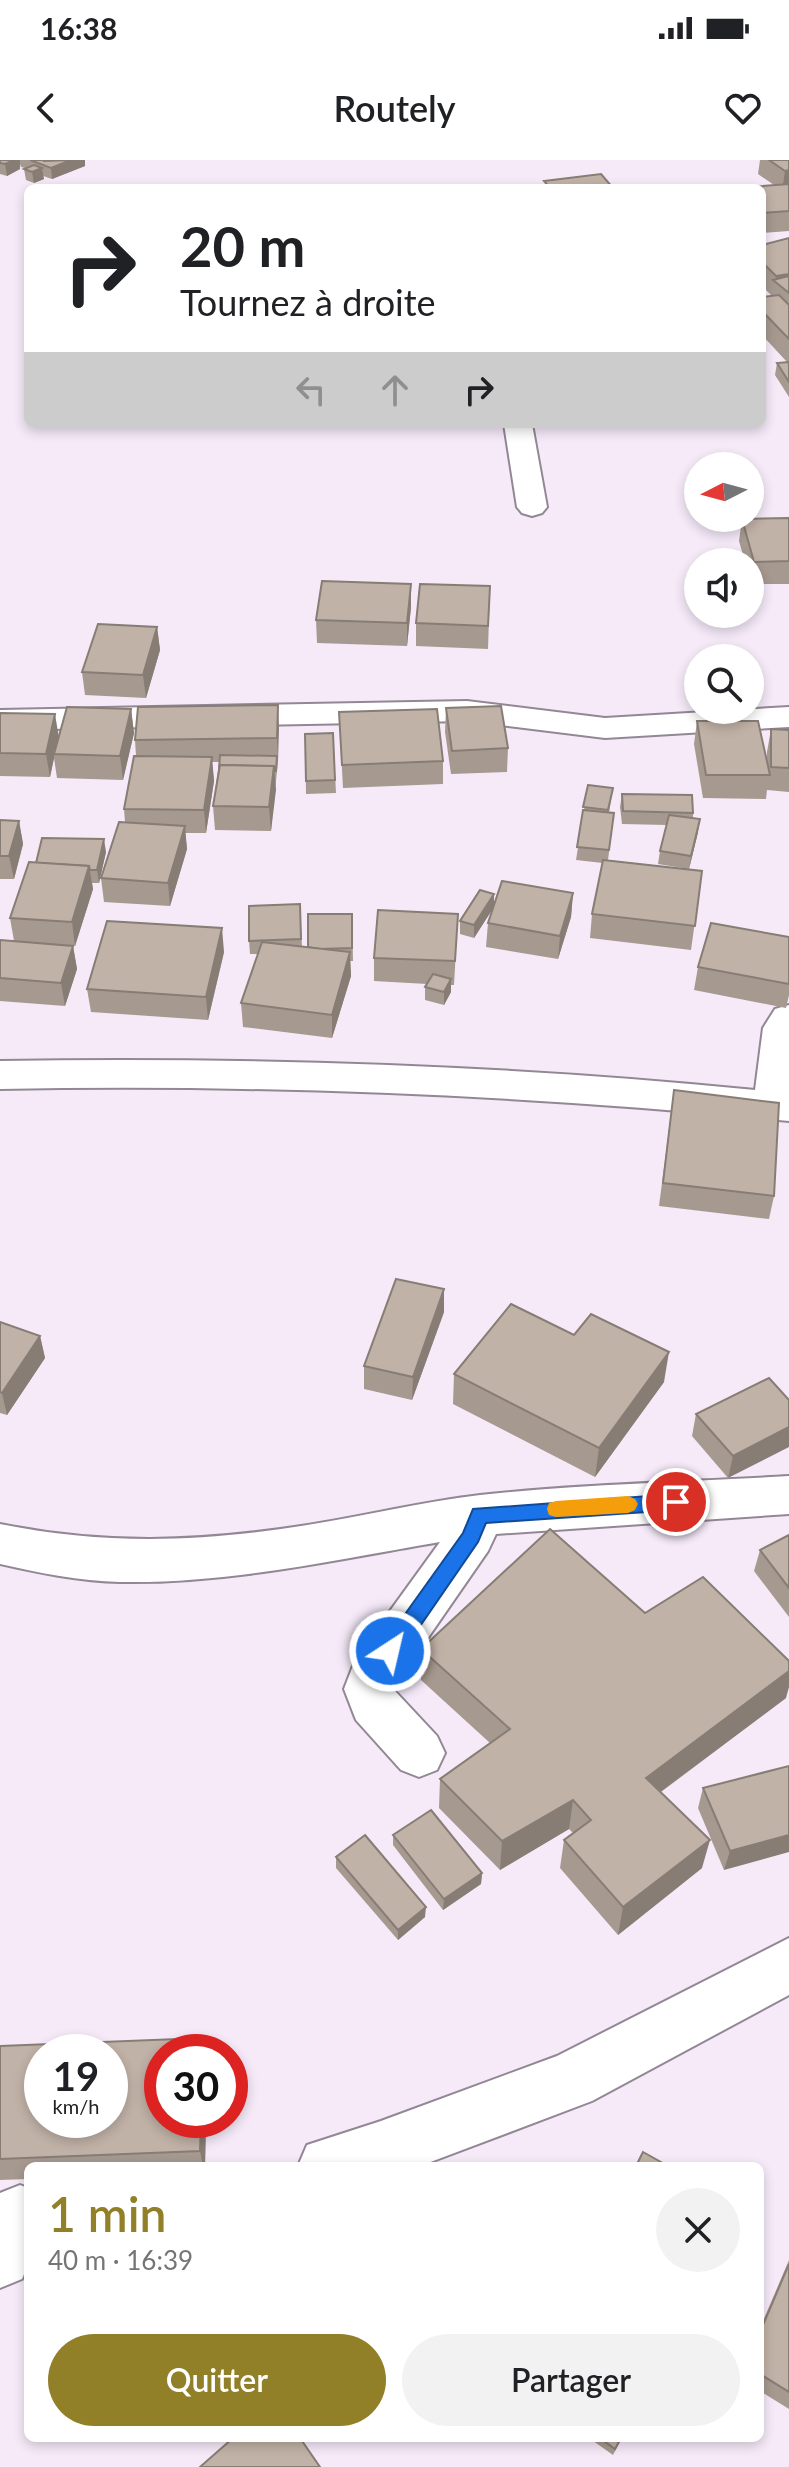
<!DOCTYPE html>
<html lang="fr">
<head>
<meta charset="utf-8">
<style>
	:root { --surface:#fff; --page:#f2f2f2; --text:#202124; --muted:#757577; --accent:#918027 }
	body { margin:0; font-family:Lato,sans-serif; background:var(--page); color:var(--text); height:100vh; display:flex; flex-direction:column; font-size:30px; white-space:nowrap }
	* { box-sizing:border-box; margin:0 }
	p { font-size:26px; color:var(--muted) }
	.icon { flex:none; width:44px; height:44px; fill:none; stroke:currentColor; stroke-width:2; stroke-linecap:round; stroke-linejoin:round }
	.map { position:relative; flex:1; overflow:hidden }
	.drawer { position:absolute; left:24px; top:2002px; width:740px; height:280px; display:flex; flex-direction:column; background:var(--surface); border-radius:12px; box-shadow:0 4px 12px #0003 }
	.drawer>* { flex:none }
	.hud { position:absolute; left:24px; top:24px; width:742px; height:244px; border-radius:12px; box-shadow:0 4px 12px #0003; background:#fff; color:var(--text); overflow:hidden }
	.needle { width:52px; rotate:264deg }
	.tools { position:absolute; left:684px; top:292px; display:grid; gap:16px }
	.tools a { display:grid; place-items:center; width:80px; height:80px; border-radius:50%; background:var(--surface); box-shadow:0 4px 12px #0003; font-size:40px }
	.speed { position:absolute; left:24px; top:1874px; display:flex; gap:16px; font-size:40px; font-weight:700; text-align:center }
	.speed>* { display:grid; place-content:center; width:104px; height:104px; border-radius:50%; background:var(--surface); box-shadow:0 4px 12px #0003; line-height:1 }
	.speed small { font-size:20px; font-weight:400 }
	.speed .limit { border:12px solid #d22; background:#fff; color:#111 }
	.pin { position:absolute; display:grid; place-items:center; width:68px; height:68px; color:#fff; margin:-34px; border:4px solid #fff; border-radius:50%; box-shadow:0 2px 8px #0007 }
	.me { position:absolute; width:88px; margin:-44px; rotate:35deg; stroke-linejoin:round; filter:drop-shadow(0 0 6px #0008) }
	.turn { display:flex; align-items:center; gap:28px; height:168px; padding:0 24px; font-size:36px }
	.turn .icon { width:104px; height:104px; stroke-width:2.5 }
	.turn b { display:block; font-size:56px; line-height:68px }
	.lanes { display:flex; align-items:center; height:76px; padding:0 24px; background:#0003; justify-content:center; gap:40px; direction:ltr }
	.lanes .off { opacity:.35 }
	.round { display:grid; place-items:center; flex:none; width:84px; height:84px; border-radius:42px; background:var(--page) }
	.overview { display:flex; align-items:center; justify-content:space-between; height:136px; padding:0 24px }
	h1 { font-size:48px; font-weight:600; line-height:60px; color:var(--accent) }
	.action { display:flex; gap:16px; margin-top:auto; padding:16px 24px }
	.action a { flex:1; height:92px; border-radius:48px; background:var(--accent); color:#fff; font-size:32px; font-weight:600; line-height:92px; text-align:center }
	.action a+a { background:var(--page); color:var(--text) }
	.status { display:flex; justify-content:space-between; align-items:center; height:56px; padding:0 40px; background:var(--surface); direction:ltr }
	.status svg { height:22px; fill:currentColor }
	header { display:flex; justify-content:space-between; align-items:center; height:104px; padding:0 24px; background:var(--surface); font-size:36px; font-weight:600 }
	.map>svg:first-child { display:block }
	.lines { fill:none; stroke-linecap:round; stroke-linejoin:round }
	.minor-casing { stroke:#928795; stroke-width:4 }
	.minor { fill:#fff; fill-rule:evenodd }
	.wall { fill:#a69990 }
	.shaded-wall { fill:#877d75 }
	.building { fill:#c1b2a7; stroke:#877d75; stroke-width:2; fill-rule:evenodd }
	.route { fill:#1a73e8; stroke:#114b97; stroke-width:2 }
	.slow { fill:#f59e0b }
</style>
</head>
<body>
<div class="status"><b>16:38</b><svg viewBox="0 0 49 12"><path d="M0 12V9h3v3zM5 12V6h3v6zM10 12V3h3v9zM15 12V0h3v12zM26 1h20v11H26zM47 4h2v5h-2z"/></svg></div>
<header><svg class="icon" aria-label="back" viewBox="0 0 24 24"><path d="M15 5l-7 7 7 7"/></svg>Routely<svg class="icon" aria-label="heart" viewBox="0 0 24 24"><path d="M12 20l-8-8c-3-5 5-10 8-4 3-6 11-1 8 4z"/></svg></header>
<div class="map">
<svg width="789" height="2307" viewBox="0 0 789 2307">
	<rect width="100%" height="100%" fill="#f6eaf9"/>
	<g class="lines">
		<defs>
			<g id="minor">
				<polygon points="504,264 532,264 547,347 542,353 532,356 522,353 517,347"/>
				<polygon points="467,541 605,558 789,547 789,567 605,578 467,561 0,570 0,550"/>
				<path d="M789,845V961C526,935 264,924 0,929V901C252,897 504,905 755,930L763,868L775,849Z"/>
				<path d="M789,1316V1354L496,1374L488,1391L396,1524L395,1531L437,1576L445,1593L437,1610L419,1617L401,1610L356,1560L344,1529L356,1498L440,1382C334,1400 228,1424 120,1422C79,1421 40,1413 0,1404V1364C104,1385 197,1382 301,1366C361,1357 420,1342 480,1335C582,1324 687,1322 789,1316Z"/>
				<polygon points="789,1778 789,1835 592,1941 420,2006 298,2006 307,1985 381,1961 557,1896"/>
				<polygon points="20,2025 28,2028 28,2105 22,2119 0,2128 0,2033"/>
			</g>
		</defs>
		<use href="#minor" class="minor-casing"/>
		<use href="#minor" class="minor"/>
	</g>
	<g class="wall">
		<polygon points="0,0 85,0 85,6 52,19 43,16 44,19 34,23 26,20 24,9 25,8 21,7 20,4 20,9 7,16 0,14"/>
		<polygon points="760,0 789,0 789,71 762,73 762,28 774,25 758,14"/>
		<polygon points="789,78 789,237 775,215 777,203 787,202 762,175 762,130 767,137 770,136 771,135 762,126 762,85"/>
		<polygon points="789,358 789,424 751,424 750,402 745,402 739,381 742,359"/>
		<polygon points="490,426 488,489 416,486 416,463"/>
		<polygon points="411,447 407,486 317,483 316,460"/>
		<polygon points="157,467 160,490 146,538 85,535 82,512"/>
		<polygon points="278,545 278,601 271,671 215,670 213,646 219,602 212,602 214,621 206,673 185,673 187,689 170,746 104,742 101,718 125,662 124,649 136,596 135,580"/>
		<polygon points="446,548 508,588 507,612 451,614 445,572"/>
		<polygon points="131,549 134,573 123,620 57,618 54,598 50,617 0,616 0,553 59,576"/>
		<polygon points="339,552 443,601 443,624 343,628"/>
		<polygon points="697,561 767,604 767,592 771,569 789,570 789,632 767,630 766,639 703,638 694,584"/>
		<polygon points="333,573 336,633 306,634 305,574"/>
		<polygon points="588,625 613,628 609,653 614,653 608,700 702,711 691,790 590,778 592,754 603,703 576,700"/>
		<polygon points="622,634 693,653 693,658 698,672 689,709 658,704 660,691 667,665 622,664 620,647"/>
		<polygon points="0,660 19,661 23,684 14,719 0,719"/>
		<polygon points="106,692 99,723 92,723 93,729 75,786 33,783 73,786 77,809 65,846 0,841 0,780 14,781 10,758 36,703"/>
		<polygon points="573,733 571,757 558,799 486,787 488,763 493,748 474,778 460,774 460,761 494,734 494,746"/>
		<polygon points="300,744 302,787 308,787 352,754 353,801 350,801 351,816 332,878 243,867 241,843 258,794 250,794 249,781"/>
		<polygon points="458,754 454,825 451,825 451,832 444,845 425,840 425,827 427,824 374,821 374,798"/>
		<polygon points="789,777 789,835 786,848 694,830 698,807"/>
		<polygon points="224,792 208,860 91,852 87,829"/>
		<polygon points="674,930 774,1036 769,1059 659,1046"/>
		<polygon points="444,1152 412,1240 364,1229 364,1206"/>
		<polygon points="0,1162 40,1176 45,1198 7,1255 0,1253"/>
		<polygon points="454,1214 664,1222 595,1317 453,1244"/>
		<polygon points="789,1240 728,1318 692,1276 696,1254"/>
		<polygon points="789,1375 789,1457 754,1411 760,1390"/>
		<polygon points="645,1453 786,1538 661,1632 702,1708 618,1775 560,1708 564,1680 573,1673 569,1669 500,1710 439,1648 440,1619 490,1583 421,1520 421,1489"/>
		<polygon points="789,1606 724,1710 698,1648 703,1628"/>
		<polygon points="393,1675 482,1713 481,1724 443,1750 393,1685"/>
		<polygon points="336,1697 425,1757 398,1780 336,1708"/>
		<polygon points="0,1886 162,1960 206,1960 205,2006 28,2006 28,2019 0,2020"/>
		<polygon points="789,2100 789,2249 760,2231 760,2168"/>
		<polygon points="589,2278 622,2278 613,2295"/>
	</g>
	<g class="shaded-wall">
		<polygon points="14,0 20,0 20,9 7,16 5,4"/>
		<polygon points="71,0 85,0 85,6 52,19 51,8"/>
		<polygon points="42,8 44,19 34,23 32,12"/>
		<polygon points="789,10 789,30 782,32 785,11"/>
		<polygon points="789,114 789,133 775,122 776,116"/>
		<polygon points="411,424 411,447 407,486 407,463"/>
		<polygon points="157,467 160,490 146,538 143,515"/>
		<polygon points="278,545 279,569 278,601 277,578"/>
		<polygon points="131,549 134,573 123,620 120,596"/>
		<polygon points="55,554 59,578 54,594 54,598 50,617 46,594"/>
		<polygon points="212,597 214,621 206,673 204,650"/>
		<polygon points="274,606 276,630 271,671 269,647"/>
		<polygon points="700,659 698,672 689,709 691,696"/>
		<polygon points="19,661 23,684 14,719 9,696"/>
		<polygon points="185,666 187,689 170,746 168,723"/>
		<polygon points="104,679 106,692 99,723 97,710"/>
		<polygon points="89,706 93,729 75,786 72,762"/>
		<polygon points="573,733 571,757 558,799 560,776"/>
		<polygon points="494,734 494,747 474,778 474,765"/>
		<polygon points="222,768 224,792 208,860 206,837"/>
		<polygon points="73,786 77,809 65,846 61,823"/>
		<polygon points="350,792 351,816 332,878 332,855"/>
		<polygon points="451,819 451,832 444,845 444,832"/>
		<polygon points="444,1129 444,1152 412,1240 413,1217"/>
		<polygon points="40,1176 45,1198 7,1255 2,1233"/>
		<polygon points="669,1192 664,1222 595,1317 599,1288"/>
		<polygon points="789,1267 789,1287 728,1318 733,1296"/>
		<polygon points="789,1511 789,1527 786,1538 640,1647 646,1618"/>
		<polygon points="573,1640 569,1669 500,1710 502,1681"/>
		<polygon points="789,1675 789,1692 724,1710 730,1691"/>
		<polygon points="710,1680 702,1708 618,1775 623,1747"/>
		<polygon points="482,1713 481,1724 443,1750 444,1739"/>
		<polygon points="426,1747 425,1757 398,1780 398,1770"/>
		<polygon points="201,1960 206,1960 205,2006 203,2006 200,1991"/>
	</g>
	<g class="building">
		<polygon points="0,0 14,0 5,4 0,3"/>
		<polygon points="30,0 46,0 45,1 71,0 51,8"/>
		<polygon points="769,0 789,0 789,10 785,11"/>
		<polygon points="34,5 42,8 32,12 24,9"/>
		<polygon points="601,14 613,28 550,28 544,21"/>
		<polygon points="789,24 789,51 762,53 762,28 737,28"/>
		<polygon points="789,78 789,114 776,116 762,102 762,85"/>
		<polygon points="789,116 789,133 773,120"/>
		<polygon points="779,135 789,145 789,179 762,151 762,137"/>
		<polygon points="789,202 789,222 777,203"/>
		<polygon points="789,358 789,401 754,402 742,359"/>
		<polygon points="322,421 411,424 407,463 316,460"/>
		<polygon points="420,424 490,426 488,466 416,463"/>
		<polygon points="98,464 157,467 143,515 82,512"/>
		<polygon points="278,545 277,578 135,580 138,547"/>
		<polygon points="501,546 508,588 452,591 446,548"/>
		<polygon points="67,547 131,549 120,596 54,594"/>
		<polygon points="437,549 443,601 342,605 339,552"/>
		<polygon points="0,553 55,554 46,594 0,593"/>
		<polygon points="697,561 758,561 770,615 706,615"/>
		<polygon points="771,569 789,570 789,608 771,607"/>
		<polygon points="333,573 335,620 306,621 305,574"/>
		<polygon points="220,595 277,596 276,611 275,611 274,606 220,605 219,610"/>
		<polygon points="134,596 212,597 204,650 124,649"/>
		<polygon points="220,605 274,606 269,647 213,646"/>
		<polygon points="588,625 613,628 608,650 583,647"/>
		<polygon points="622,634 692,635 693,653 623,651"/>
		<polygon points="583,650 614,653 609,690 577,687"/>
		<polygon points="669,655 700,659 691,696 660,691"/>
		<polygon points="0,660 19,661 9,696 0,696"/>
		<polygon points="119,662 185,666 168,723 101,718"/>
		<polygon points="42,678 104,679 97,710 90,710 89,706 36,703"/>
		<polygon points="603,700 702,711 695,766 592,754"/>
		<polygon points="29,702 89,706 72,762 10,758"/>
		<polygon points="502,721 573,733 560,776 488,763"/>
		<polygon points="480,730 494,734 474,765 460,761"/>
		<polygon points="300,744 301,779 249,781 249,746"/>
		<polygon points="378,750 458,754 455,801 374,798"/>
		<polygon points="308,754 352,754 352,788 319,789 308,787"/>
		<polygon points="107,761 222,768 206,837 87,829"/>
		<polygon points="711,763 789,777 789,824 698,807"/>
		<polygon points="0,780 73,786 61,823 0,818"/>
		<polygon points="262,782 350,792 332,855 241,843"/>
		<polygon points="433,814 451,819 444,832 425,827"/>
		<polygon points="674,930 779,943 774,1036 663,1023"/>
		<polygon points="396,1119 444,1129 413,1217 364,1206"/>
		<polygon points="511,1144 574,1175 591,1154 669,1192 599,1288 454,1214"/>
		<polygon points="0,1162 40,1176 2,1233 0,1232"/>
		<polygon points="769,1218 789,1240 789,1267 733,1296 696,1254"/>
		<polygon points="550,1369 645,1453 703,1417 789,1501 789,1511 646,1618 710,1680 623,1747 564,1680 591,1660 573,1640 502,1681 440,1619 510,1569 421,1489"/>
		<polygon points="789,1375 789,1428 760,1390"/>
		<polygon points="789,1606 789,1675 730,1691 703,1628"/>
		<polygon points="431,1650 482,1713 444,1739 393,1675"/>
		<polygon points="365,1675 426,1747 398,1770 336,1697"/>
		<path d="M203,1878L202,1892H162V1960H201L200,1991L0,1999V1886ZM42,1892H110V1960H42Z"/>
		<polygon points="643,1992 668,2006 636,2006"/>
		<polygon points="789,2104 789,2232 760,2214 760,2172"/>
		<polygon points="233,2278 300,2278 320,2307 200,2307"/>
		<polygon points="600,2278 621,2278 615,2289"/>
	</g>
	<polygon class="route" points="676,1334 683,1336 686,1342 683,1348 676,1350 486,1363 478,1382 398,1498 390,1500 383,1498 380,1491 383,1485 463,1373 473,1349"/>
	<polygon class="slow" points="628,1336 635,1339 638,1344 635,1350 628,1353 556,1357 549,1355 547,1349 549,1343 556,1341"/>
</svg>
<div class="tools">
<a><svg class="needle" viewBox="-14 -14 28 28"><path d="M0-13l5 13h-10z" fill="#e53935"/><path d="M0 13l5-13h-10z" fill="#757577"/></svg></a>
<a><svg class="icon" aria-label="sound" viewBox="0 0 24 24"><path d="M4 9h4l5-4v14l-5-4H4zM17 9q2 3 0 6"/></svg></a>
<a><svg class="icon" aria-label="search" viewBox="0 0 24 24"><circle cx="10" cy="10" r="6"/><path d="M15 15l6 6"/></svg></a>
</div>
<div class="speed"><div>19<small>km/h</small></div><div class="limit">30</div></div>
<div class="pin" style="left:676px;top:1342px;background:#d93025"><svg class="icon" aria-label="arrive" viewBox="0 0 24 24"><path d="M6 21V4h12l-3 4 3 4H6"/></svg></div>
<svg class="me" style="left:390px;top:1491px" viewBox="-20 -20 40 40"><circle r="17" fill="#1a73e8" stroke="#fff" stroke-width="3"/><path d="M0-11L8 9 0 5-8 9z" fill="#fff"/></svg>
<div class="hud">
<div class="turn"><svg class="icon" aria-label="right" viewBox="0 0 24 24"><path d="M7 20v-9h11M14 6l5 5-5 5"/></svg><div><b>20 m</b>Tournez à droite</div></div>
<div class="lanes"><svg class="icon off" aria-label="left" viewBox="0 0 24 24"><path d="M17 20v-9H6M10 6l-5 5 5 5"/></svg><svg class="icon off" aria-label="ahead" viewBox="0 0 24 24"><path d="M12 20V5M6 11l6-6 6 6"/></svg><svg class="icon" aria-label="right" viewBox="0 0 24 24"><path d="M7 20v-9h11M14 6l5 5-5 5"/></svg></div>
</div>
<section class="drawer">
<div class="overview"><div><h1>1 min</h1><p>40 m · 16:39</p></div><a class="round"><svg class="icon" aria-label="close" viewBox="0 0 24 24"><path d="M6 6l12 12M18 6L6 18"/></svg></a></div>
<div class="action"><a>Quitter</a><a>Partager</a></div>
</section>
</div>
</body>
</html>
